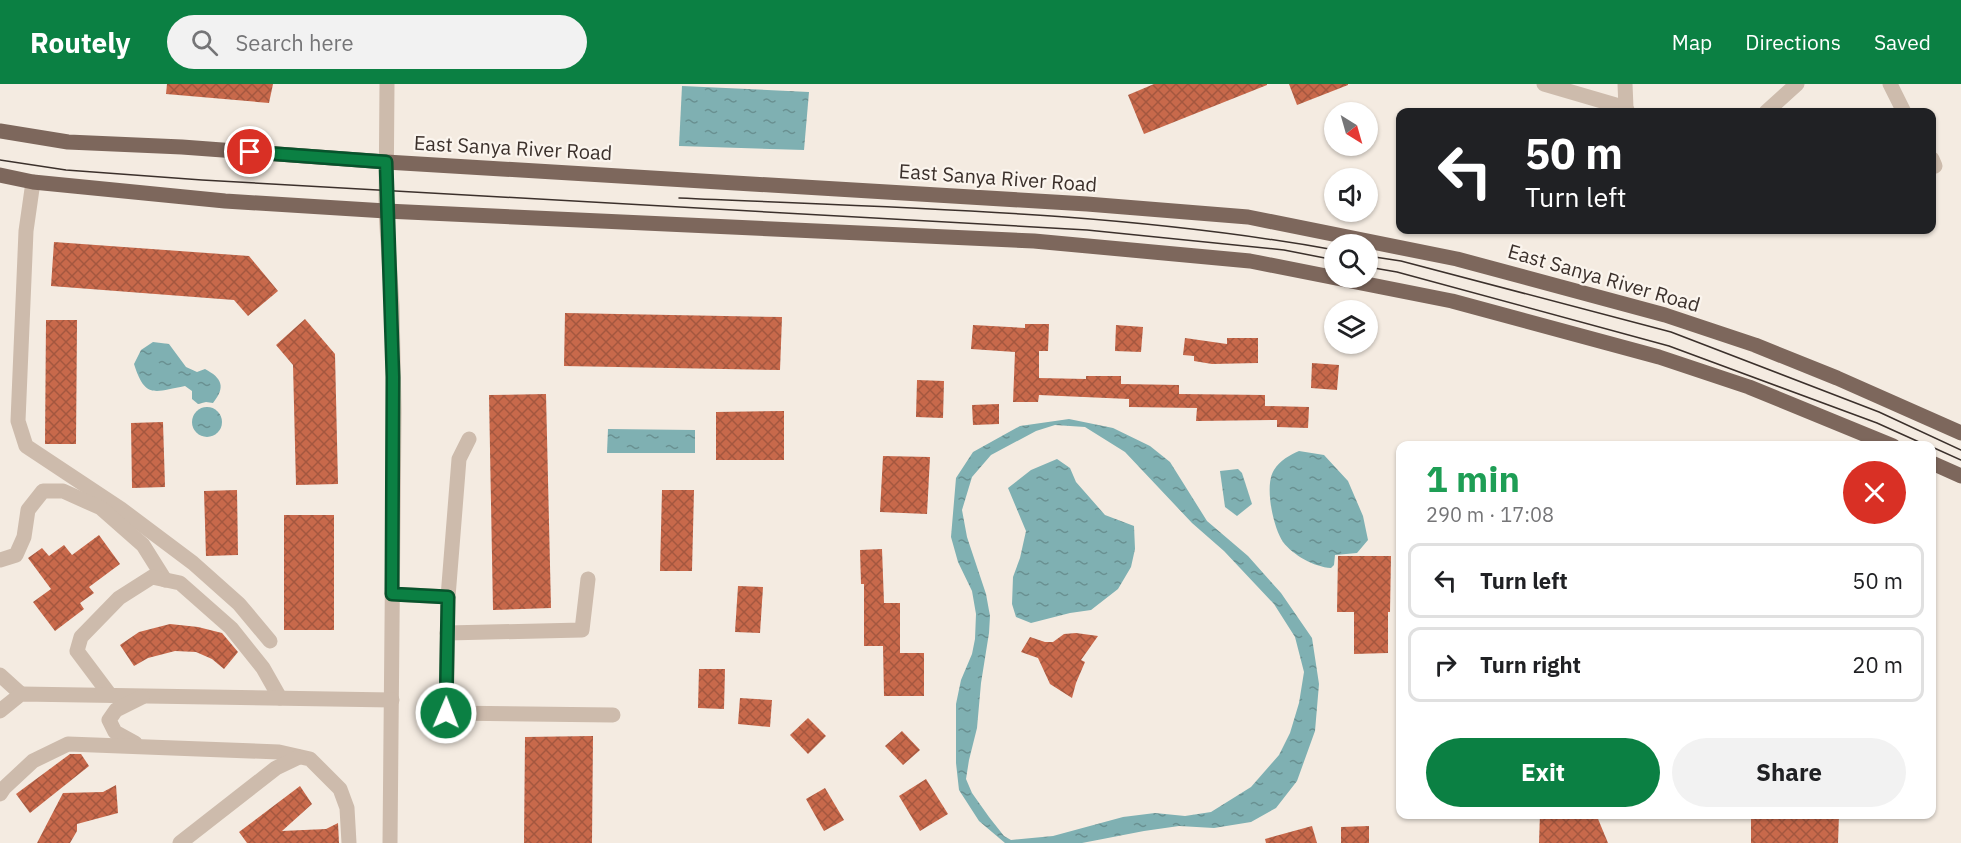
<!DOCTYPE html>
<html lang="en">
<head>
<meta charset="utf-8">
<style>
	:root { --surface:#fff; --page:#f2f2f2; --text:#202124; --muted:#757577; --line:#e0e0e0; --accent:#0b8043 }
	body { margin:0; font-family:"IBM Plex Sans",sans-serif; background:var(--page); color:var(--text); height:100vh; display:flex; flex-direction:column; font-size:22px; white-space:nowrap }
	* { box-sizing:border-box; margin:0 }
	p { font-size:20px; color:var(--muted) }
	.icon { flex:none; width:33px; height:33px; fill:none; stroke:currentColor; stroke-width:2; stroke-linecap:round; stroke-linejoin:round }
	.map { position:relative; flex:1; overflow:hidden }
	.panel { position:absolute; left:1396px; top:357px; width:540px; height:378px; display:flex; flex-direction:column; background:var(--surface); border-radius:12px; box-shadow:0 2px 4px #0004 }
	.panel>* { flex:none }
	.guide { position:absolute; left:1396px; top:24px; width:540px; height:126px; border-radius:12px; box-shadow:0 2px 4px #0004; background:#202124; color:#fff; overflow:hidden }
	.needle { width:39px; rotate:143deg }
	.controls { position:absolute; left:1324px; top:18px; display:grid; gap:12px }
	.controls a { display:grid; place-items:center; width:54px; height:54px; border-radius:50%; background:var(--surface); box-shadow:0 2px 4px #0004; font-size:30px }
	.pin { position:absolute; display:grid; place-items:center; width:51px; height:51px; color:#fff; margin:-26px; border:3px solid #fff; border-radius:50%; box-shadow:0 2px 6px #0007 }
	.me { position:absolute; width:66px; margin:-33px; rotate:1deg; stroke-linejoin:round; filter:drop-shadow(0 0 4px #0008) }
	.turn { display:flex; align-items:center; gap:21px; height:126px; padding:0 30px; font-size:27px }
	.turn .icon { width:78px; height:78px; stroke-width:2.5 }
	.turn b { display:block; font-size:42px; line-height:51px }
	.round { display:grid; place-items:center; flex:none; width:63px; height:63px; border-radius:32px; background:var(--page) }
	.head { display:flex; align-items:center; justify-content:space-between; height:102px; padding:0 30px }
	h1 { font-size:36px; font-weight:700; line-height:45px; color:#1e9e55 }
	.action { display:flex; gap:12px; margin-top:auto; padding:12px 30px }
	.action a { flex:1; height:69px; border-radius:36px; background:var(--accent); color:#fff; font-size:24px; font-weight:700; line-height:69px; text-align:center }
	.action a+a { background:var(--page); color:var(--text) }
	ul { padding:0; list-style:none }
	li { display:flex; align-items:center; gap:18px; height:75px; margin:0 12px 9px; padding:0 18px; border:3px solid var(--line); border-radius:12px }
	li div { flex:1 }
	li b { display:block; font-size:22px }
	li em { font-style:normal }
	header { display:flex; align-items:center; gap:36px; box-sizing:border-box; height:84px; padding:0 30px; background:var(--accent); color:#fff }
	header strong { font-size:28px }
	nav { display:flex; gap:33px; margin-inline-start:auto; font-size:21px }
	.search { width:420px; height:54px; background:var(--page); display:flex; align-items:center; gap:15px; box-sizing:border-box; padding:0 21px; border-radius:33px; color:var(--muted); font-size:22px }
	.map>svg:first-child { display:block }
	.water { fill:url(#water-ripples); fill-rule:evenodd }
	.building { fill:url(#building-cross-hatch) }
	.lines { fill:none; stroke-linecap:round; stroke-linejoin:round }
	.minor { stroke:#cdbbac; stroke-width:15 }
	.major { stroke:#7d675c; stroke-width:15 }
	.tram { stroke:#3b302b; stroke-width:1.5 }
	.route-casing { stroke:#07532c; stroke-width:15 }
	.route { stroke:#0b8043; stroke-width:10 }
	.labels { text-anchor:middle; stroke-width:4.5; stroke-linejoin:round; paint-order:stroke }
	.street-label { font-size:20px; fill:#3b302b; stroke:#fbf5ee }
</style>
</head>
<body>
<header>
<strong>Routely</strong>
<div class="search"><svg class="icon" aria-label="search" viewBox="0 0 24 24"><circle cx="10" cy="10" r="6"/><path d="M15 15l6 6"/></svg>Search here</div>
<nav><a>Map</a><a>Directions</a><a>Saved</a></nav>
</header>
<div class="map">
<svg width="1961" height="759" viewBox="0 0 1961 759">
	<defs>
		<pattern id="water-ripples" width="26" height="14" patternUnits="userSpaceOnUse" patternTransform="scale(1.5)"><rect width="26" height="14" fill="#7fb0b2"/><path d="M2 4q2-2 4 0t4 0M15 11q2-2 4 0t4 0" fill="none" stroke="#699091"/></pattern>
		<pattern id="building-cross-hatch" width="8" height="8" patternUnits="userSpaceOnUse" patternTransform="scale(1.5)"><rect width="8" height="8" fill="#c8694b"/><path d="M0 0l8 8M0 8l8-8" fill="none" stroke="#a4573f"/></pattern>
	</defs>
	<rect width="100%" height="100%" fill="#f4ebe1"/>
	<g class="water">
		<polygon points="682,2 809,8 804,66 679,62"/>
		<path d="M153,258L169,260L186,283L197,288L205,285C222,294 226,303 213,319L206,318L198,320L192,315V307L185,302C154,308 145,315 134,280L141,266Z"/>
		<circle cx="207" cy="338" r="15"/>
		<path d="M1069,335L1113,344L1150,362L1170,378L1207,437L1248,472L1281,509L1312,554L1319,600L1315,647L1297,697L1276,724L1251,738L1214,744L1179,742L1144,747L1082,759H1005L979,737L959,706L956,679V620L961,596L972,570L975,555L976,530L972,507L958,478L951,453L956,394L973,368L1020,342ZM1055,341L1085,343L1125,368L1192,439L1224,467L1274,520L1295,553L1304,588L1299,619L1290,649L1279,671L1251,703L1211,728L1185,732L1155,729L1123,733L1053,752L1011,756L1004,752L989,733L972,709L966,695L969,676L977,644L981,599L989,549L990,532L986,510L967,453L962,426L972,393L991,371L1036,347Z"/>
		<polygon points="608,345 695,346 695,369 607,369"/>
		<path d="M1299,367L1324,371L1348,397L1363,432L1368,456L1357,469L1335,471L1334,481L1331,484C1314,483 1293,471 1283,458C1273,443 1264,401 1274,386C1280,376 1290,371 1299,367Z"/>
		<polygon points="1057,375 1070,384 1076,398 1105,431 1134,442 1135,465 1131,483 1118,505 1091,526 1070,529 1031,539 1016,533 1012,520 1013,493 1020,474 1026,447 1008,404 1031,386"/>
		<polygon points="1238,385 1242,389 1252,420 1237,432 1225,423 1220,387"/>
	</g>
	<g class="building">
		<polygon points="167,0 273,0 269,19 166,10"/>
		<polygon points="1154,0 1267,0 1267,1 1144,50 1128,11"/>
		<polygon points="1289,0 1348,0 1348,1 1297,21"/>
		<polygon points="54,158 249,172 278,207 248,232 234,216 51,202"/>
		<polygon points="565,229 782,233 780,286 564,282"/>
		<polygon points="305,235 335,270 338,400 296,401 293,281 276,261"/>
		<polygon points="46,236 77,236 76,360 45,360"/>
		<polygon points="1025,240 1049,240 1048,267 1039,267 1039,294 1086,295 1086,292 1121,292 1121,300 1179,301 1179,310 1265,311 1265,322 1309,323 1308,344 1277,343 1277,336 1196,337 1197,324 1129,323 1129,315 1039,311 1038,318 1013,318 1015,268 971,265 973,241 1025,244"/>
		<polygon points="1116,241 1143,243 1141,268 1115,267"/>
		<polygon points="1185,254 1227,260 1227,254 1258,254 1258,279 1212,280 1194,277 1194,272 1183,271"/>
		<polygon points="1312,279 1339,281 1337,306 1311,304"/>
		<polygon points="917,296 944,297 943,334 916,333"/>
		<polygon points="546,310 551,524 493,526 489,311"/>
		<polygon points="999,320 999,340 973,341 972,321"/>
		<polygon points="784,327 784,376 716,376 716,328"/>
		<polygon points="163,338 165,403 132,404 131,339"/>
		<polygon points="883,372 930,373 927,430 880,428"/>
		<polygon points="237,406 238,471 206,472 204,407"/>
		<polygon points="662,406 694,406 692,487 660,487"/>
		<rect x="284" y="431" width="50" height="115"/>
		<polygon points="99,451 120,480 89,503 94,509 80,519 84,525 55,547 33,518 51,505 28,474 42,464 49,472 64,461 72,471"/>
		<polygon points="882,465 884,519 900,519 900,569 924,569 924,612 884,612 883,562 864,562 864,500 861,500 860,466"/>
		<polygon points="1338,472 1391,472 1390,528 1388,528 1388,569 1354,570 1354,528 1337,528"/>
		<polygon points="738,502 763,503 760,549 735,548"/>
		<polygon points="170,540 198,543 222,549 238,568 224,585 212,575 196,568 175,567 148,574 134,582 120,561 139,548"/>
		<polygon points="1076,549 1098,552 1081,576 1085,578 1076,599 1072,614 1050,600 1038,574 1021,568 1030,553 1045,558 1053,558 1064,550"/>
		<polygon points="699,585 725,585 724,625 698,624"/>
		<polygon points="740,614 772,616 770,643 738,640"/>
		<polygon points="808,634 826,652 808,670 790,651"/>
		<polygon points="902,647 920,666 903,681 885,662"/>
		<polygon points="593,652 592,759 524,759 525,653"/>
		<polygon points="70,670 81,670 89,682 30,729 16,710"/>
		<polygon points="926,695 948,730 920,747 899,712"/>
		<polygon points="116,701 118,729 77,740 77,747 70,759 37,759 63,709 103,708"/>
		<polygon points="300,702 312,720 282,747 326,745 338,739 339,759 247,759 239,748"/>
		<polygon points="825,704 844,736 824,747 806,715"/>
		<polygon points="1540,730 1596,730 1608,759 1539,759"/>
		<polygon points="1751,730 1839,730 1838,759 1751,759"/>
		<polygon points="1312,742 1317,759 1266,759 1265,755"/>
		<polygon points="1369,742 1369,759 1341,759 1341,743"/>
	</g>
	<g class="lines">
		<g class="minor">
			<polyline points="387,0 386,127 392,222 394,327 390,759"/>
			<polyline points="1544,0 1626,24"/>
			<polyline points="1625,0 1626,24 1628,28"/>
			<polyline points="1890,0 1904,28"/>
			<polyline points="1766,28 1797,0"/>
			<polyline points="1932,75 1935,82"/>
			<polyline points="33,98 26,147 18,337 26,362 121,425 193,479 239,520 270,557"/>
			<polyline points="0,476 16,471 24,453 28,426 43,407 63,407 101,424 143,461 165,496"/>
			<polyline points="392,510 448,513 446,629 613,631"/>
			<polyline points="448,513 459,375 469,355"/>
			<polyline points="447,549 582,546 588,495"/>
			<polyline points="0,591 21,610"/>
			<polyline points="110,611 77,567 81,553 119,514 152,493 180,499 231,544 263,584 280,614"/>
			<polyline points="0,627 21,610 392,616"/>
			<polyline points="135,659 115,648 109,636 116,626 142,613"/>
			<polyline points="0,710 4,704 33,677 68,660 279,668 310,675 340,705 347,724 349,759"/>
			<polyline points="180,759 276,684 299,673"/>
		</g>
		<g class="major">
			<polyline points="0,47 68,58 182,63 386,78 1087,120 1248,133 1457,175 1665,231 1755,261 1837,294 1961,349"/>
			<polyline points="0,91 33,98 225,117 386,127 1034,157 1250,177 1452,217 1659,273 1749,303 1893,362"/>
			<polyline points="1932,379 1961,392"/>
		</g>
		<g class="tram">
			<polyline points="0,76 66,86 202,96 1087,146 1284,166 1335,176"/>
			<path d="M679,114C898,124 1119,127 1335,166"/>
			<polyline points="1368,172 1401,177 1671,248 1879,328 1961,366"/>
			<polyline points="1368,183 1397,188 1669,262 1877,339 1928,362"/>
			<polyline points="1932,363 1961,376"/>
		</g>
	</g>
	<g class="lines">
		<defs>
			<polyline id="route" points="250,68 386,78 393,293 392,510 448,513 446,629"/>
		</defs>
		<use href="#route" class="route-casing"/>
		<use href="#route" class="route"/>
	</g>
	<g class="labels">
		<g class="street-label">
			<text transform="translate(513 64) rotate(3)" y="7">East Sanya River Road</text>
			<text transform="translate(998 94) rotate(4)" y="7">East Sanya River Road</text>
			<text transform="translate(1604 194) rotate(16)" y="7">East Sanya River Road</text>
		</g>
	</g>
</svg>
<div class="controls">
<a><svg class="needle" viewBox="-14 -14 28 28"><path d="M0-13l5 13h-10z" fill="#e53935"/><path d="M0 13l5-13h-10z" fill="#757577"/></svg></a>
<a><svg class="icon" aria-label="sound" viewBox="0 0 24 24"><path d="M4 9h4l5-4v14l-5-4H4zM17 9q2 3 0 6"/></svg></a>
<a><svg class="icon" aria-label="search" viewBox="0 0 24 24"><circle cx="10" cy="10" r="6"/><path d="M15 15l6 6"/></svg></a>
<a><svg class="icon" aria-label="layers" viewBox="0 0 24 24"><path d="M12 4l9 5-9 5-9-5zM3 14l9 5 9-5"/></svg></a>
</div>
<div class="pin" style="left:250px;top:68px;background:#d93025"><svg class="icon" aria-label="arrive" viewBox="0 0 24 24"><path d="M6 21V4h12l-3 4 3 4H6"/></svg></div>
<svg class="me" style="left:446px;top:629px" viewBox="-20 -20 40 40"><circle r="17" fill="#0b8043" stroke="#fff" stroke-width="3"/><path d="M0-11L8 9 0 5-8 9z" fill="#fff"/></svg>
<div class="guide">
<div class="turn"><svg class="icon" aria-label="left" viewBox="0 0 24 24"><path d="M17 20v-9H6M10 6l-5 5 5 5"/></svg><div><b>50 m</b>Turn left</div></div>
</div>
<section class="panel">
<div class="head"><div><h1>1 min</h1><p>290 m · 17:08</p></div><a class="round" style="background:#d93025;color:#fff"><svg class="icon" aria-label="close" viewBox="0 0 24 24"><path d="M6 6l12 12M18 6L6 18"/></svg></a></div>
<ul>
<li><svg class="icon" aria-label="left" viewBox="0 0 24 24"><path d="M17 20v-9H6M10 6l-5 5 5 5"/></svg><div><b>Turn left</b></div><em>50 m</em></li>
<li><svg class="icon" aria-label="right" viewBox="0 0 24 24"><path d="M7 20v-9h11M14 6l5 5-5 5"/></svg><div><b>Turn right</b></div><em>20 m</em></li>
</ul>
<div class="action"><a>Exit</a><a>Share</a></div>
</section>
</div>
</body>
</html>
